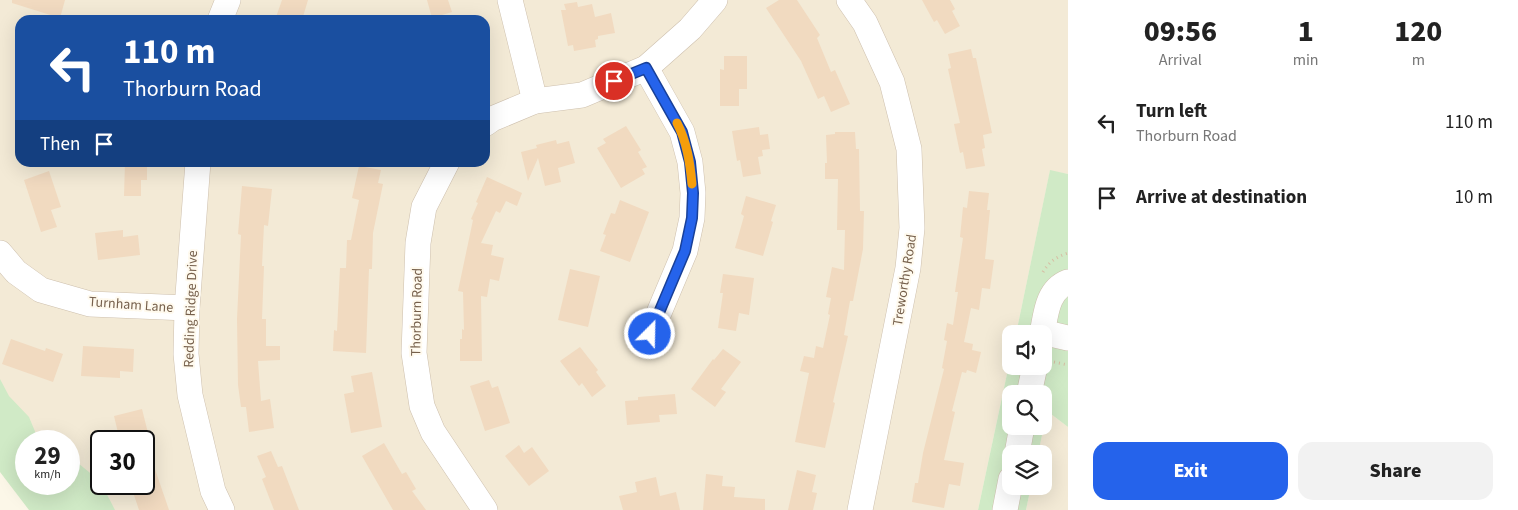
<!DOCTYPE html>
<html lang="en">
<head>
<meta charset="utf-8">
<style>
	:root { --surface:#fff; --page:#f2f2f2; --text:#222; --muted:#767676; --accent:#2563eb }
	body { margin:0; font-family:"Source Sans 3",sans-serif; background:var(--page); color:var(--text); height:100vh; display:flex; flex-direction:column; font-size:19px; white-space:nowrap }
	* { box-sizing:border-box; margin:0 }
	p { font-size:16px; color:var(--muted) }
	.icon { flex:none; width:28px; height:28px; fill:none; stroke:currentColor; stroke-width:2; stroke-linecap:round; stroke-linejoin:round }
	.map { position:relative; flex:1; overflow:hidden }
	.sheet { display:flex; flex-direction:column; background:var(--surface); width:450px }
	.sheet>* { flex:none }
	.guide { position:absolute; left:15px; top:15px; width:475px; height:152px; border-radius:15px; box-shadow:0 5px 20px #0002; background:#1a4fa0; color:#fff; overflow:hidden }
	.controls { position:absolute; left:1002px; top:325px; display:grid; gap:10px }
	.controls a { display:grid; place-items:center; width:50px; height:50px; border-radius:10px; background:var(--surface); box-shadow:0 5px 20px #0002; font-size:25px }
	.speed { position:absolute; left:15px; top:430px; display:flex; gap:10px; font-size:25px; font-weight:700; text-align:center }
	.speed>* { display:grid; place-content:center; width:65px; height:65px; border-radius:50%; background:var(--surface); box-shadow:0 5px 20px #0002; line-height:1 }
	.speed small { font-size:12px; font-weight:400 }
	.speed .limit { border:2px solid #111; border-radius:8px; background:#fff; color:#111 }
	.pin { position:absolute; display:grid; place-items:center; width:42px; height:42px; color:#fff; margin:-21px; border:2px solid #fff; border-radius:50%; box-shadow:0 1px 5px #0007 }
	.me { position:absolute; width:55px; margin:-28px; rotate:23deg; stroke-linejoin:round; filter:drop-shadow(0 0 4px #0008) }
	.turn { display:flex; align-items:center; gap:18px; height:105px; padding:0 25px; font-size:22px }
	.turn .icon { width:65px; height:65px; stroke-width:2.5 }
	.turn b { display:block; font-size:35px; line-height:42px }
	.then { display:flex; align-items:center; height:48px; padding:0 25px; background:#0003; gap:10px; font-size:19px }
	.eta { display:flex; justify-content:space-evenly; align-items:center; height:85px; text-align:center }
	.eta b { font-size:30px; font-weight:800; line-height:35px }
	.action { display:flex; gap:10px; margin-top:auto; padding:10px 25px }
	.action a { flex:1; height:58px; border-radius:15px; background:var(--accent); color:#fff; font-size:20px; font-weight:800; line-height:58px; text-align:center }
	.action a+a { background:var(--page); color:var(--text) }
	ul { padding:0; list-style:none }
	li { display:flex; align-items:center; gap:15px; height:75px; padding:0 25px }
	li div { flex:1 }
	li b { display:block; font-size:19px }
	li em { font-style:normal }
	main { display:flex; flex:1; min-height:0 }
	.map>svg:first-child { display:block }
	.residential { fill:#f3ead6; fill-rule:evenodd }
	.green { fill:#d0eac6 }
	.building { fill:#f1dac0 }
	.lines { fill:none; stroke-linecap:round; stroke-linejoin:round }
	.minor-casing { stroke:#cec0ae; stroke-width:26 }
	.path { stroke:#d6bda3; stroke-width:3; stroke-dasharray:1 4; stroke-linecap:butt }
	.minor { stroke:#fff; stroke-width:25 }
	.route-casing { stroke:#184099; stroke-width:12 }
	.route { stroke:#2563eb; stroke-width:9 }
	.slow { stroke:#f59e0b; stroke-width:9 }
	.labels { text-anchor:middle; stroke-width:4; stroke-linejoin:round; paint-order:stroke }
	.street-label { font-size:14px; fill:#76604c; stroke:#fffaee }
</style>
</head>
<body>
<main>
<div class="map">
<svg width="1068" height="510" viewBox="0 0 1068 510">
	<rect width="100%" height="100%" fill="#fcf7e8"/>
	<g class="residential">
		<path d="M0,0H1068V174L1050,171L1016,334H1011V355L978,510H36L0,460ZM20,20H485V162H20ZM26,441H69V484H26ZM101,441H144V484H101Z"/>
		<polygon points="1047,411 1068,427 1068,510 1026,510 1031,486 1044,486 1044,454 1038,454"/>
	</g>
	<g class="green">
		<polygon points="1050,170 1068,174 1068,427 1047,411 1044,426 1044,394 1011,394 1011,426 1044,426 1038,454 1011,454 1011,486 1031,486 1026,510 978,510 1011,355 1011,366 1044,366 1044,334 1016,334"/>
		<polygon points="0,379 9,396 29,417 39,441 26,441 26,484 69,484 69,458 73,459 100,481 115,510 29,510 0,472"/>
	</g>
	<g class="building">
		<polygon points="12,0 65,0 60,18 12,3"/>
		<polygon points="282,0 308,0 302,20 275,20"/>
		<polygon points="427,0 448,0 452,12 432,18"/>
		<polygon points="779,0 797,0 820,35 817,38 831,72 835,70 850,104 831,112 824,96 818,99 801,61 766,8"/>
		<polygon points="922,0 950,0 955,9 952,11 960,26 945,34 937,20 934,22"/>
		<polygon points="577,2 578,7 592,4 595,17 611,13 615,33 598,36 598,39 595,40 596,47 574,51 573,45 568,46 561,10 566,10 564,4"/>
		<polygon points="971,49 973,58 976,58 992,133 983,135 985,148 982,149 985,166 966,169 963,152 960,153 954,124 960,123 948,69 951,68 948,54"/>
		<polygon points="724,56 747,56 747,89 739,89 739,106 720,106 720,69 724,70"/>
		<polygon points="626,126 641,150 638,152 647,167 642,169 645,174 621,188 597,148 606,143 603,139"/>
		<polygon points="759,127 760,135 768,134 770,149 762,150 763,156 758,157 761,174 743,177 740,160 737,161 732,131"/>
		<polygon points="835,132 855,132 856,149 859,149 860,211 864,211 863,249 853,301 850,301 844,335 848,336 833,402 835,403 825,448 795,442 809,373 800,371 804,356 814,358 816,346 823,348 830,315 828,314 831,298 826,297 832,267 844,270 845,230 837,230 838,179 825,179 825,163 827,163 826,135 835,134"/>
		<polygon points="556,140 557,144 569,141 575,163 558,168 561,182 545,186 538,158 528,181 521,152 537,148 536,145"/>
		<polygon points="125,162 147,162 147,180 141,180 141,196 124,196"/>
		<polygon points="359,166 381,170 378,183 383,184 373,233 372,269 369,269 366,353 333,351 334,330 337,331 340,268 346,268 347,240 351,240 359,200 352,198"/>
		<polygon points="49,171 61,207 51,210 57,227 41,232 24,180"/>
		<polygon points="487,177 522,193 517,206 506,201 500,213 496,211 481,243 493,245 491,255 504,258 499,281 490,279 487,297 481,296 482,361 460,361 460,339 462,339 462,329 464,330 463,292 458,291 473,220 471,219 478,203 476,202"/>
		<polygon points="242,186 272,189 268,226 264,225 262,266 264,266 262,319 266,319 266,346 280,346 280,360 258,361 261,401 270,399 274,428 249,432 246,407 241,407 238,385 237,319 241,235 238,234"/>
		<polygon points="969,191 989,193 987,210 990,210 985,259 994,260 990,289 982,288 979,310 971,308 964,342 973,344 972,350 981,352 976,373 967,370 966,373 962,372 952,411 955,412 944,460 964,463 960,486 949,484 944,508 912,502 915,483 918,483 923,453 944,369 942,368 947,341 944,340 947,323 953,325 958,292 955,292 963,238 960,237 963,207 967,208"/>
		<polygon points="746,196 776,205 771,221 773,222 763,256 735,248 744,216 741,214"/>
		<polygon points="620,200 649,212 630,262 600,251 606,235 603,234 611,213 615,214"/>
		<polygon points="123,230 123,237 138,235 140,255 98,260 95,233"/>
		<polygon points="570,269 600,276 588,327 558,320"/>
		<polygon points="723,274 754,278 749,315 739,313 736,331 718,328 723,293 720,293"/>
		<polygon points="11,339 45,351 46,348 63,354 53,382 2,364"/>
		<polygon points="83,346 134,349 133,372 120,371 120,378 81,376"/>
		<polygon points="580,347 598,370 596,372 606,386 592,397 582,383 579,386 560,361"/>
		<polygon points="723,349 741,362 721,389 726,392 715,407 691,389 713,359 714,360"/>
		<polygon points="372,372 382,427 351,433 344,394 354,392 351,376"/>
		<polygon points="489,380 492,388 498,386 510,423 485,431 470,386"/>
		<polygon points="675,394 677,414 659,415 660,422 627,425 625,401 638,400 638,397"/>
		<polygon points="142,409 150,441 120,441 114,416"/>
		<polygon points="146,443 169,510 139,510 132,489 139,487 138,484 144,484 144,444"/>
		<polygon points="384,443 402,474 406,472 416,489 412,491 426,510 393,510 362,456"/>
		<polygon points="519,445 524,453 532,447 549,471 529,486 505,456"/>
		<polygon points="271,451 278,467 282,466 299,510 274,510 262,479 266,477 257,456"/>
		<polygon points="797,470 816,475 812,492 817,493 813,510 788,510"/>
		<polygon points="706,474 723,476 722,486 735,487 734,497 765,499 765,510 703,510"/>
		<polygon points="656,477 660,496 676,492 680,510 623,510 619,496 637,492 635,482"/>
	</g>
	<g class="lines">
		<defs>
			<g id="minor">
				<polyline points="510,0 535,101"/>
				<polyline points="849,0 865,23 892,82 909,149 912,228 908,268 860,510"/>
				<polyline points="220,20 228,0"/>
				<polyline points="646,68 682,132 690,162 693,193 692,218 685,251 650,334"/>
				<polyline points="485,124 492,119 535,101 582,95 646,68 690,29 715,0"/>
				<polyline points="198,162 187,308 186,354 190,395 213,491 222,510"/>
				<polyline points="447,162 424,207 418,243 414,353 422,406 433,432 485,510"/>
				<polyline points="0,253 16,272 41,290 90,304 187,308"/>
				<polyline points="1042,332 1068,338"/>
				<path d="M1042,334C1046,314 1047,290 1068,282"/>
				<polyline points="1029,394 1035,366"/>
				<polyline points="1017,454 1022,426"/>
				<polyline points="1005,510 1011,479"/>
			</g>
		</defs>
		<use href="#minor" class="minor-casing"/>
		<g class="path">
			<path d="M1043,272C1049,262 1056,257 1068,253"/>
			<polyline points="1054,362 1068,365"/>
		</g>
		<use href="#minor" class="minor"/>
	</g>
	<g class="lines">
		<defs>
			<polyline id="route" points="614,81 646,68 682,132 690,162 693,193 692,218 685,251 650,334"/>
		</defs>
		<use href="#route" class="route-casing"/>
		<use href="#route" class="route"/>
		<path class="slow" d="M677,123C687,142 690,163 692,184"/>
	</g>
	<g class="labels">
		<g class="street-label">
			<text transform="translate(904 280) rotate(-81)" y="5">Treworthy Road</text>
			<text transform="translate(131 304) rotate(4)" y="5">Turnham Lane</text>
			<text transform="translate(190 309) rotate(-88)" y="5">Redding Ridge Drive</text>
			<text transform="translate(416 312) rotate(-89)" y="5">Thorburn Road</text>
		</g>
	</g>
</svg>
<div class="controls">
<a><svg class="icon" aria-label="sound" viewBox="0 0 24 24"><path d="M4 9h4l5-4v14l-5-4H4zM17 9q2 3 0 6"/></svg></a>
<a><svg class="icon" aria-label="search" viewBox="0 0 24 24"><circle cx="10" cy="10" r="6"/><path d="M15 15l6 6"/></svg></a>
<a><svg class="icon" aria-label="layers" viewBox="0 0 24 24"><path d="M12 4l9 5-9 5-9-5zM3 14l9 5 9-5"/></svg></a>
</div>
<div class="speed"><div>29<small>km/h</small></div><div class="limit">30</div></div>
<div class="pin" style="left:614px;top:81px;background:#d93025"><svg class="icon" aria-label="arrive" viewBox="0 0 24 24"><path d="M6 21V4h12l-3 4 3 4H6"/></svg></div>
<svg class="me" style="left:650px;top:334px" viewBox="-20 -20 40 40"><circle r="17" fill="#2563eb" stroke="#fff" stroke-width="3"/><path d="M0-11L8 9 0 5-8 9z" fill="#fff"/></svg>
<div class="guide">
<div class="turn"><svg class="icon" aria-label="left" viewBox="0 0 24 24"><path d="M17 20v-9H6M10 6l-5 5 5 5"/></svg><div><b>110 m</b>Thorburn Road</div></div>
<div class="then">Then<svg class="icon" aria-label="arrive" viewBox="0 0 24 24"><path d="M6 21V4h12l-3 4 3 4H6"/></svg></div>
</div>
</div>
<section class="sheet">
<div class="eta">
<div><b>09:56</b><p>Arrival</p></div>
<div><b>1</b><p>min</p></div>
<div><b>120</b><p>m</p></div>
</div>
<ul>
<li><svg class="icon" aria-label="left" viewBox="0 0 24 24"><path d="M17 20v-9H6M10 6l-5 5 5 5"/></svg><div><b>Turn left</b><p>Thorburn Road</p></div><em>110 m</em></li>
<li><svg class="icon" aria-label="arrive" viewBox="0 0 24 24"><path d="M6 21V4h12l-3 4 3 4H6"/></svg><div><b>Arrive at destination</b></div><em>10 m</em></li>
</ul>
<div class="action"><a>Exit</a><a>Share</a></div>
</section>
</main>
</body>
</html>
